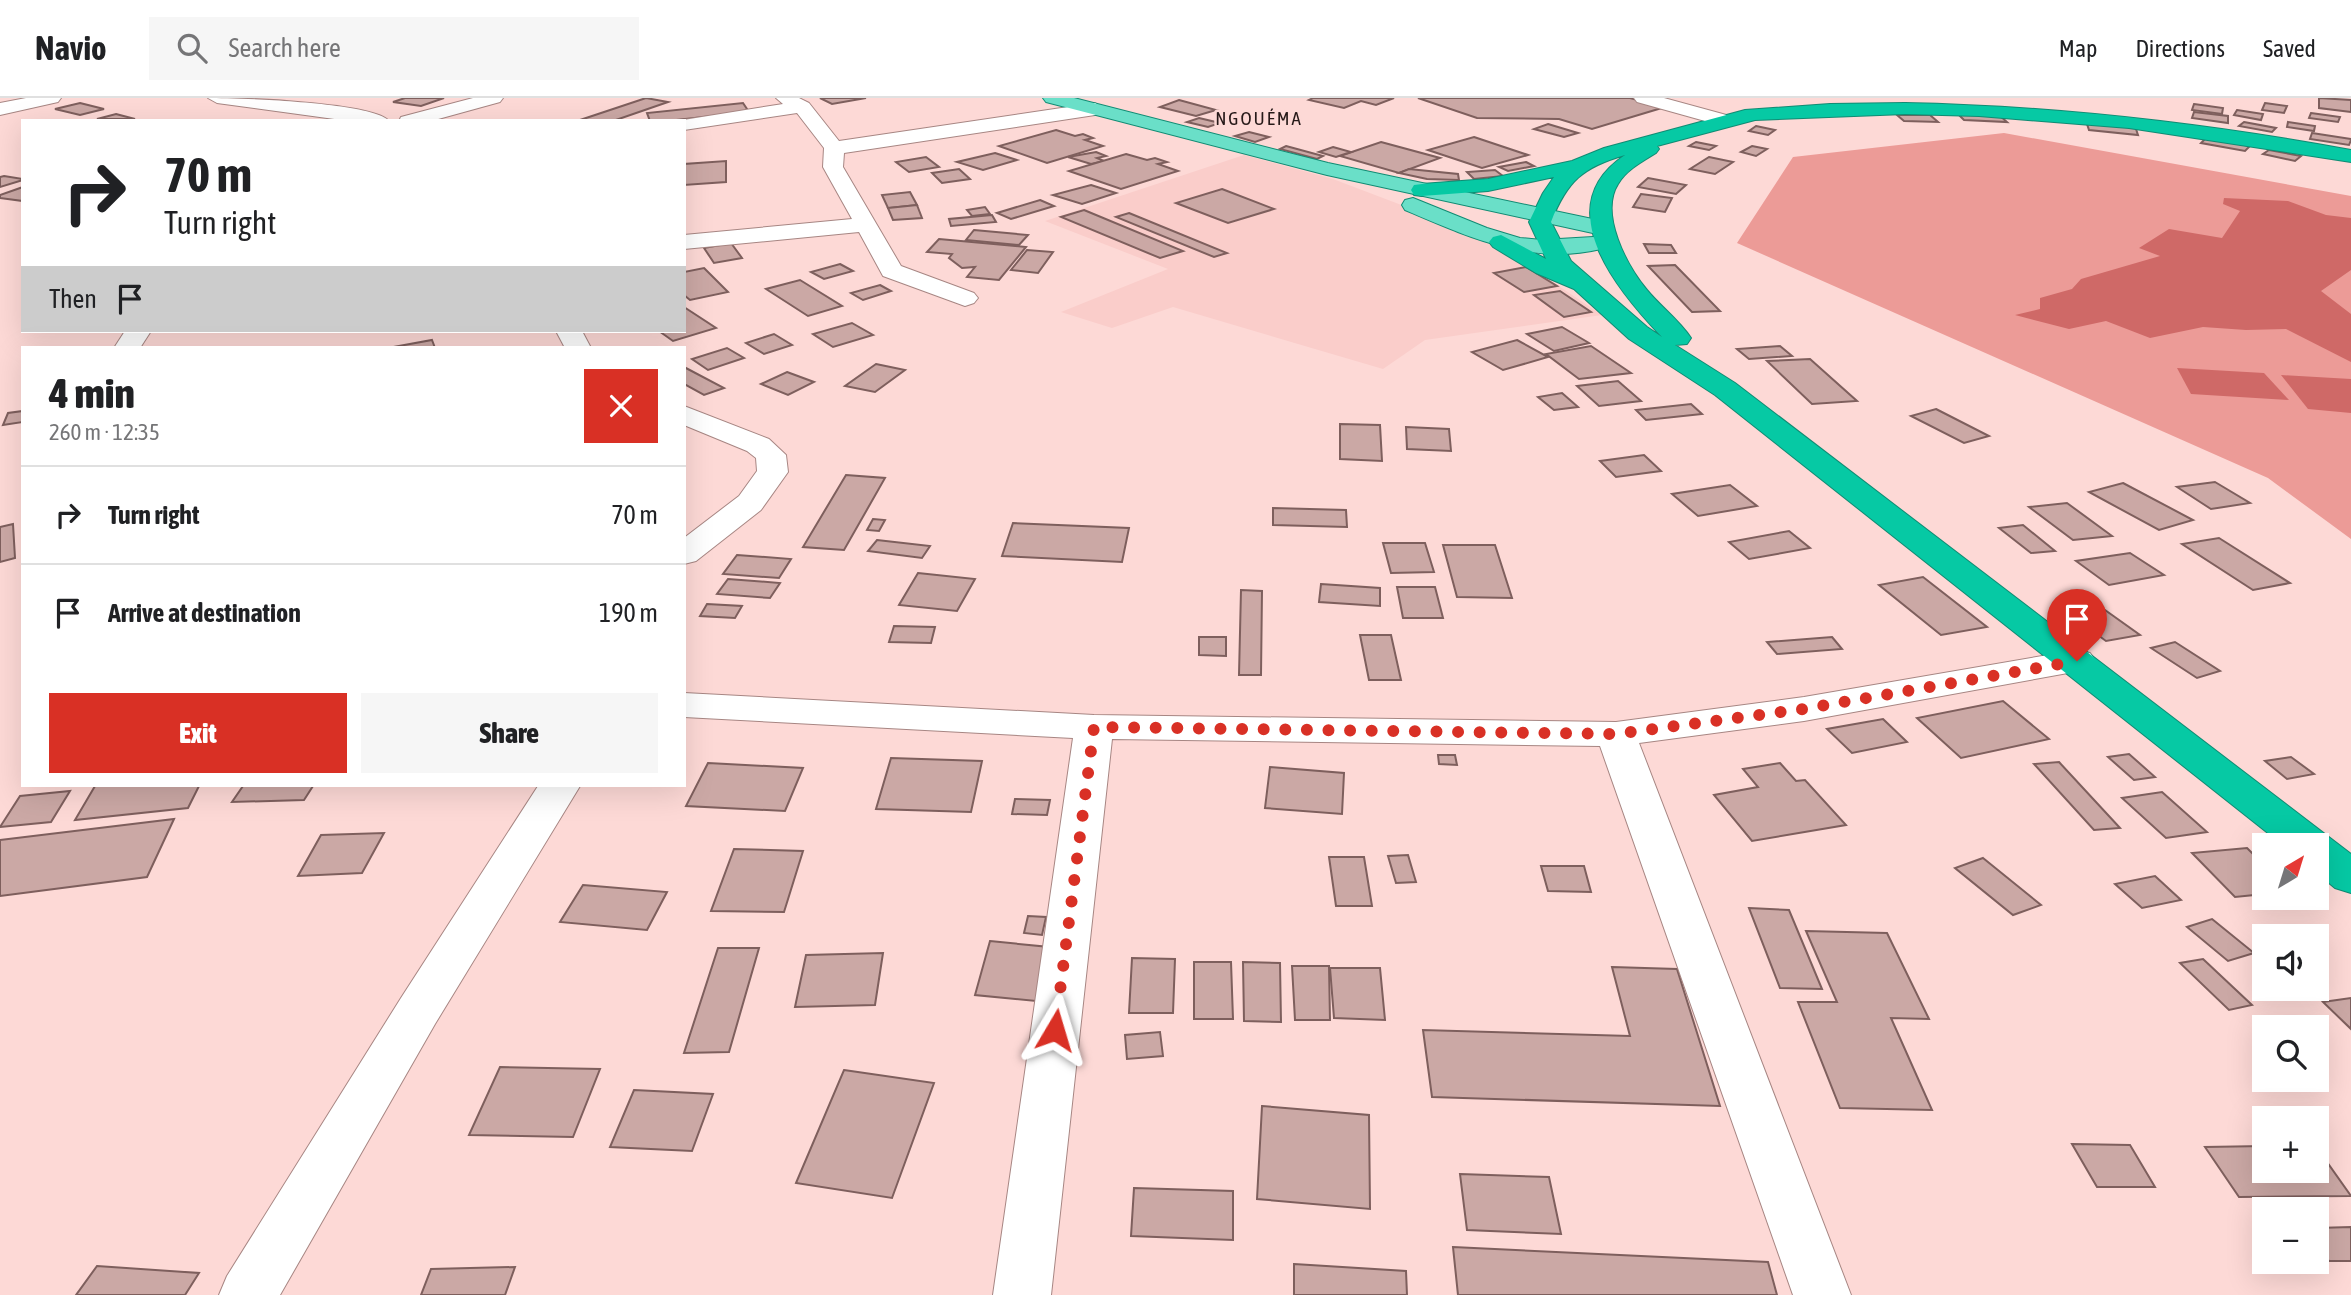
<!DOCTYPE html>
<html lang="en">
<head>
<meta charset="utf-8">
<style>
	:root { --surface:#fff; --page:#f6f6f6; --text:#202124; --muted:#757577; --line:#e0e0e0; --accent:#d93025 }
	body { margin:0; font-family:"Asap Condensed",sans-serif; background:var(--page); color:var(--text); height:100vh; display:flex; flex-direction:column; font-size:26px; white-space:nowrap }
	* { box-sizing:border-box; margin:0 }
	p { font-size:23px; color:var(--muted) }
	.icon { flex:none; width:38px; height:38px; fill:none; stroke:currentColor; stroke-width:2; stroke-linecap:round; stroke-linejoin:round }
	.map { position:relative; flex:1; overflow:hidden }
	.panel { position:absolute; left:21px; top:248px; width:665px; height:441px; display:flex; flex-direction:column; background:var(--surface); border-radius:0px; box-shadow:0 7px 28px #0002 }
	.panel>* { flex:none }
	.hud { position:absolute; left:21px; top:21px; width:665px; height:214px; border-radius:0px; box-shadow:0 7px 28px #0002; background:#fff; color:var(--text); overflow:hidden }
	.needle { width:46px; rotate:38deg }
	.controls { position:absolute; left:2252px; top:735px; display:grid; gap:14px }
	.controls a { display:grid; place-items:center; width:77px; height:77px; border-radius:0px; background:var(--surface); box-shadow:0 7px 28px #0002; font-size:35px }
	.pin { position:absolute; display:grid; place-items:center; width:60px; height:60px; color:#fff; margin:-72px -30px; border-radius:50% 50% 50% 0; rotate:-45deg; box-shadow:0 0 7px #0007 }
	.pin .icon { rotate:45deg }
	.me { position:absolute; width:77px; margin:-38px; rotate:7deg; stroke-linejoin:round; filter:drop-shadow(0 0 5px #0008) }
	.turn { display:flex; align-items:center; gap:24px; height:147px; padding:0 28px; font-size:32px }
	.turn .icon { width:91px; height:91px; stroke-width:2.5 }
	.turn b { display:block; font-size:49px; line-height:60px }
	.then { display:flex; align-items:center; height:66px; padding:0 28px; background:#0003; gap:14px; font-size:26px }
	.round { display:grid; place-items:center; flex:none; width:74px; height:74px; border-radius:0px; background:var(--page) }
	.summary { display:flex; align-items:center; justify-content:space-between; height:119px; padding:0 28px }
	h1 { font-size:42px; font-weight:800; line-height:52px }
	.button { display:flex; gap:14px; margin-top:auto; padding:14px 28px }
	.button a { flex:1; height:80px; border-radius:0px; background:var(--accent); color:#fff; font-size:28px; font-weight:800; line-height:80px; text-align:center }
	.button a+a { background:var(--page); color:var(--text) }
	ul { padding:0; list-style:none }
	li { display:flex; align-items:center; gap:21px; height:98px; padding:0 28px; border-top:2px solid var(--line) }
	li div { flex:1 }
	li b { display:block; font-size:26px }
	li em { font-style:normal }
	header { display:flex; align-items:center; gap:42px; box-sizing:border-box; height:98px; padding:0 35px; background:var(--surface); border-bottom:2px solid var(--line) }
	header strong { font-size:33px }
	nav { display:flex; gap:38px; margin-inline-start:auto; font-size:24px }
	.search { width:490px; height:63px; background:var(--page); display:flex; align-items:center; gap:18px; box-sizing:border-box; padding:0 24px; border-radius:0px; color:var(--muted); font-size:26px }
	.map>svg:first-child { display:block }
	.built { fill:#facdca }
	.green { fill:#ec9b97 }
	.water { fill:#cf6967 }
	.building { fill:#cba8a5; stroke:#7e5f5d; stroke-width:2 }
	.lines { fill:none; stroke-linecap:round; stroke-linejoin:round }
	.street-casing { stroke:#a78683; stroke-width:2 }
	.primary-casing { stroke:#118b73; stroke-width:2 }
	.highway-casing { stroke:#118b73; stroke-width:2 }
	.street { fill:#fff; fill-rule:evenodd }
	.primary { fill:#6adfc8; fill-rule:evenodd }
	.highway { fill:#06c9a4; fill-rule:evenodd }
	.route { stroke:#d93025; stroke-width:12; stroke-dasharray:0 21.6 }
	.labels { text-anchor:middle; stroke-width:5; stroke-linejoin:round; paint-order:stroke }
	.far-neighbourhood-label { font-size:19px; letter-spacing:2px; fill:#261918; stroke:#fdd9d6 }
</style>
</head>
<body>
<header>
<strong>Navio</strong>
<div class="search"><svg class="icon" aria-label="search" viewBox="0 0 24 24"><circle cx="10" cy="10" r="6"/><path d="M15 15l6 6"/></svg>Search here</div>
<nav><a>Map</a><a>Directions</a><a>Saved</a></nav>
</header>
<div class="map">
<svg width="2351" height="1197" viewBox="0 0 2351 1197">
	<rect width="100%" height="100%" fill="#fdd9d6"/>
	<polygon class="built" points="1244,57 1333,81 1404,108 1514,158 1602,217 1425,242 1383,271 1173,209 1112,230 1061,214 1168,171 1045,123"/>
	<polygon class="green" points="2004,35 2351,98 2351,441 2268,380 1737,145 1793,59"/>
	<g class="water">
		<polygon points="2224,100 2288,103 2326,117 2351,120 2351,172 2321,193 2351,216 2351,264 2286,231 2246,232 2203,229 2150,240 2106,223 2069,231 2015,217 2040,211 2040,200 2072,191 2081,181 2160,158 2139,150 2169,131 2222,140 2240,113 2223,106"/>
		<polygon points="2177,270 2264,275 2289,302 2191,296"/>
		<polygon points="2281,277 2351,281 2351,315 2308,311"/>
	</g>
	<g class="building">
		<polygon points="405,0 444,0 421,8 393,4"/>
		<polygon points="646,0 668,4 613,23 580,22"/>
		<polygon points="820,0 866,0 832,6"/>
		<polygon points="1313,0 1394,0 1376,7 1361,3 1344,10 1309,2"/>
		<polygon points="1418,0 1630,0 1665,9 1592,31 1559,21 1477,20"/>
		<polygon points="2319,0 2351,2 2351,14 2319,10"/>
		<polygon points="1179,2 1216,12 1196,18 1160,9"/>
		<polygon points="80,5 104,11 80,17 55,11"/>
		<polygon points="743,5 749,14 667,23 650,23 647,15"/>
		<polygon points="2265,5 2287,8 2284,15 2262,12"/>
		<polygon points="2194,6 2223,10 2222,16 2192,12"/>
		<polygon points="2237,12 2263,16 2261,22 2234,17"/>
		<polygon points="2194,14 2228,18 2228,25 2192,20"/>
		<polygon points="1957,15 1999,17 2007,24 1964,22"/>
		<polygon points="2311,15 2340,19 2338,24 2309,20"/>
		<polygon points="116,16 135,21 97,21"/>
		<polygon points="1897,17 1930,17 1938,24 1904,23"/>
		<polygon points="1199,20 1220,25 1208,29 1187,24"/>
		<polygon points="2085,20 2134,25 2138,37 2089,32"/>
		<polygon points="2244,24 2276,30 2272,34 2239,28"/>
		<polygon points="2288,24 2315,28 2314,33 2287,29"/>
		<polygon points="1548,26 1578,35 1564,39 1534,31"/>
		<polygon points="1756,28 1775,32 1768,37 1749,33"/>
		<polygon points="1056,32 1075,38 1083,36 1093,40 1085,42 1103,48 1047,65 999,48"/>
		<polygon points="1249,34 1269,39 1255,44 1235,38"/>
		<polygon points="2312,35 2351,41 2351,42 2349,47 2310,41"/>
		<polygon points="1474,39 1528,57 1482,70 1428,52"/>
		<polygon points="2206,40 2250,48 2245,53 2201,45"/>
		<polygon points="1381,44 1440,60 1399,75 1340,58"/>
		<polygon points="1696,44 1716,48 1709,52 1689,48"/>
		<polygon points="1286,48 1323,58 1317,61 1280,51"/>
		<polygon points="1752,48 1767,51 1756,58 1741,54"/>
		<polygon points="1333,49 1351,54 1336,59 1319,54"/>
		<polygon points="2269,52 2301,58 2295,63 2263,56"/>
		<polygon points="1096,54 1106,58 1097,60 1104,63 1091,66 1068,59"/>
		<polygon points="995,55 1017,62 983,72 957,64"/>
		<polygon points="1126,56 1147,62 1155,60 1167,64 1158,66 1178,73 1121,91 1069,73"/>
		<polygon points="926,59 939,69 909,74 896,64"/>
		<polygon points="1709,59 1733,64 1715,76 1690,71"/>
		<polygon points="726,63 726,84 684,87 684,66"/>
		<polygon points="1526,64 1534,68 1508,73 1499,69"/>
		<polygon points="959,71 970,81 942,85 932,75"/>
		<polygon points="1409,71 1458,76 1459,82 1427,81 1399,75"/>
		<polygon points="1495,72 1503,78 1474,81 1467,74"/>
		<polygon points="4,78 23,81 23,82 0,89 0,79"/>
		<polygon points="1648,80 1686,87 1676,96 1638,89"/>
		<polygon points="1091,87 1116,95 1082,106 1053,97"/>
		<polygon points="23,89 23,103 0,100 0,97"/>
		<polygon points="1222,91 1274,111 1228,125 1176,105"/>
		<polygon points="910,94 917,107 888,110 882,97"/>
		<polygon points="1641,96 1672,100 1665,114 1633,109"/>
		<polygon points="1040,102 1054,108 1011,121 997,115"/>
		<polygon points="917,107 922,120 893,122 888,110"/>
		<polygon points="985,109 990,116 972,118 967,112"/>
		<polygon points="1084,112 1183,153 1160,160 1061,119"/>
		<polygon points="1129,115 1227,155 1214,159 1116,119"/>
		<polygon points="992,117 996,124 951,128 949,121"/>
		<polygon points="974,132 1028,137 1019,147 966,142"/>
		<polygon points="939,141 1026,149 999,182 967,179 975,169 962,170 949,160 952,156 927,154"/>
		<polygon points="731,145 742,160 714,165 704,150"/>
		<polygon points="1644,146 1671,147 1676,155 1649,155"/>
		<polygon points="1027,152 1053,154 1038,175 1011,172"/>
		<polygon points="840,166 853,173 824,181 811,174"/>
		<polygon points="1675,167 1720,213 1692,214 1648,168"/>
		<polygon points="1526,169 1557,188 1524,194 1494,175"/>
		<polygon points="704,170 728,194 690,202 684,197 684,174"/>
		<polygon points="800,182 842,208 808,218 766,191"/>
		<polygon points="880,187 891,193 863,202 851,195"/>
		<polygon points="1560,193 1591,214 1564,219 1534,197"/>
		<polygon points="684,209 716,230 673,243 659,233 684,233"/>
		<polygon points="852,225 873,237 833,249 813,236"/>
		<polygon points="1562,229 1589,245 1554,253 1527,236"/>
		<polygon points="774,236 792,247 764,256 746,245"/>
		<polygon points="432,242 435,250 388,250"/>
		<polygon points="1517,242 1548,259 1503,272 1472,254"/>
		<polygon points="1591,248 1631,275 1579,281 1546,256"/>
		<polygon points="1780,248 1792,258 1749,261 1737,251"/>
		<polygon points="727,250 744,260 708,272 692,261"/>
		<polygon points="1810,261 1857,303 1812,306 1767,263"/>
		<polygon points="876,266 905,272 875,294 845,288"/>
		<polygon points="684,269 724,290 704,297 684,286"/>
		<polygon points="787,274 814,284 788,297 761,286"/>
		<polygon points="1618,283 1641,303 1599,308 1577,288"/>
		<polygon points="1562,295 1578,309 1554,312 1538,299"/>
		<polygon points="1691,306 1702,316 1646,322 1636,312"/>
		<polygon points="1936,311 1989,338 1964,345 1911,318"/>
		<polygon points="23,313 23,324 3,327 8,315"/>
		<polygon points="1340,326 1380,327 1382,363 1340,361"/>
		<polygon points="1406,329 1449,331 1451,353 1407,351"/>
		<polygon points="1644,357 1661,373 1616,379 1600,363"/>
		<polygon points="846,377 885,380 844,452 803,449"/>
		<polygon points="2215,384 2250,405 2211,411 2177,389"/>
		<polygon points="2123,385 2193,422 2159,432 2089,394"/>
		<polygon points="1730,387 1757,408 1698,418 1672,396"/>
		<polygon points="2067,405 2112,438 2073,442 2029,409"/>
		<polygon points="1273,410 1346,412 1347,429 1273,427"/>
		<polygon points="873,421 885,422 879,433 867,432"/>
		<polygon points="1013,425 1129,430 1122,464 1002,458"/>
		<polygon points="13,426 15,460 0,464 0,429"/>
		<polygon points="2023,427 2055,453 2031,455 1999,430"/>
		<polygon points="1789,433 1810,450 1749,461 1729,444"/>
		<polygon points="2219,440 2290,485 2253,492 2182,446"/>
		<polygon points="877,442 930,448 922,460 868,453"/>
		<polygon points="1383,445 1425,445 1434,474 1391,475"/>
		<polygon points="1443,447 1495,447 1512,500 1457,499"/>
		<polygon points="2130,455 2164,477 2109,487 2076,463"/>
		<polygon points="737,457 791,461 779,480 723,476"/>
		<polygon points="918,475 975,481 957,513 899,507"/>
		<polygon points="1923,479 1987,529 1941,537 1879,487"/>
		<polygon points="728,481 780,485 770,500 717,496"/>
		<polygon points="1321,486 1380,490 1380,508 1319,504"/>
		<polygon points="1397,489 1435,489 1443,520 1403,520"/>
		<polygon points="1241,492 1262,493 1261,577 1239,577"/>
		<polygon points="707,506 742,508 735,520 700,518"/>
		<polygon points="2105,512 2140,537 2106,543 2072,518"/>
		<polygon points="894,528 935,529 931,545 889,544"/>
		<polygon points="1360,537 1391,537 1401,582 1369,582"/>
		<polygon points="1199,539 1226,539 1226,558 1199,557"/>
		<polygon points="1832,539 1842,551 1777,556 1767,544"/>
		<polygon points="2175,544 2220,573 2197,580 2151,550"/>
		<polygon points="2003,603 2049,641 1961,660 1917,620"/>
		<polygon points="1883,621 1907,644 1852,655 1827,631"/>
		<polygon points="2129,656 2155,679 2134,682 2108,659"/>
		<polygon points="1438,657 1455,657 1457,667 1439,666"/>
		<polygon points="2291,659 2314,676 2287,681 2265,663"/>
		<polygon points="891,660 982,663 971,714 876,711"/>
		<polygon points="2059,664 2120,730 2094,732 2034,666"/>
		<polygon points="708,665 803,670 785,713 686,708"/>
		<polygon points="1780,665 1796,683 1805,682 1846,727 1752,743 1714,697 1758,689 1743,671"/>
		<polygon points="1270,669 1344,675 1342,716 1265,710"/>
		<polygon points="95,688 199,688 188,710 75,722"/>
		<polygon points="243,688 313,688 304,702 232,704"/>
		<polygon points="70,693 51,724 0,729 20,698"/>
		<polygon points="2162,694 2207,734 2166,740 2122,700"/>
		<polygon points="1015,701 1050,702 1047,717 1012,716"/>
		<polygon points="174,721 147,779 0,798 0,742"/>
		<polygon points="384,735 362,775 298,778 321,737"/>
		<polygon points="2247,750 2264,767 2264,796 2235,799 2192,755"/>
		<polygon points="734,751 803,753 784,814 711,813"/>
		<polygon points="1408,757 1416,784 1396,785 1388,758"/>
		<polygon points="1329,759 1364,759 1372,808 1336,808"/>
		<polygon points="1983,760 2041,807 2013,817 1955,770"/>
		<polygon points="1541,768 1584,768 1591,794 1548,793"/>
		<polygon points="2155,778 2181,802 2142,810 2115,786"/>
		<polygon points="583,787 667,794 647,832 560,824"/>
		<polygon points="1749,810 1789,812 1822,891 1780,890"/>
		<polygon points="1028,818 1046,819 1042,837 1024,835"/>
		<polygon points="2212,821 2254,855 2228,863 2187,829"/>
		<polygon points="1806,833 1887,835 1929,921 1891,920 1932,1012 1840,1010 1798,904 1837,904"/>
		<polygon points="990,843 1049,849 1036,903 975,897"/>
		<polygon points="718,850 759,850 729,954 684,955"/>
		<polygon points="883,855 875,907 795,909 806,857"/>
		<polygon points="1132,860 1175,861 1173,915 1129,915"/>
		<polygon points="2203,861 2252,907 2229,912 2180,865"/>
		<polygon points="1194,864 1231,864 1233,921 1194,921"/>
		<polygon points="1243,864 1280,865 1281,924 1244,923"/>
		<polygon points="1292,868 1329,868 1330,922 1295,922"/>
		<polygon points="1612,869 1677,871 1720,1008 1432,999 1423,932 1630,938"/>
		<polygon points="1330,870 1380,870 1385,922 1334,920"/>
		<polygon points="2351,900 2351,931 2323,904"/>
		<polygon points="1160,934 1163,958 1127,961 1125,937"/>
		<polygon points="500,969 600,971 573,1039 469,1037"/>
		<polygon points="844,972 934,985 892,1100 796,1085"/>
		<polygon points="634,992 713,996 692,1053 610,1049"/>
		<polygon points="1262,1008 1369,1017 1370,1111 1257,1101"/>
		<polygon points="2072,1046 2130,1047 2155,1089 2097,1089"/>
		<polygon points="2264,1048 2264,1073 2317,1073 2317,1050 2351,1098 2239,1099 2205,1049"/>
		<polygon points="1460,1076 1549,1079 1561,1136 1467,1132"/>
		<polygon points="1134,1090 1233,1093 1233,1142 1131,1138"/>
		<polygon points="2351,1129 2351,1163 2329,1163 2317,1146 2317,1130"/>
		<polygon points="1453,1149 1768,1164 1777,1197 1458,1197"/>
		<polygon points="1294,1166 1406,1173 1407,1197 1294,1197"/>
		<polygon points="97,1168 199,1175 185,1197 76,1197"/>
		<polygon points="515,1169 505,1197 421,1197 431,1171"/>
	</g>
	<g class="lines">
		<defs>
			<g id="street">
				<polygon points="26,0 61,0 58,4 0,17 0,5"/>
				<path d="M208,0C237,0 373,4 389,23H349L217,5Z"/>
				<polygon points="473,0 503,0 500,4 431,23 399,23 401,19"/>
				<polygon points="776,0 799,0 809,5 839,43 1095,5 1104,11 1095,17 844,55 843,69 901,168 974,195 978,200 974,205 965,208 883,178 859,134 684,151 684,137 852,121 823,69 824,50 797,15 684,32 684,23 677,23 783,6"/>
				<polygon points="1634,0 1664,0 1730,18 1733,22 1723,28 1637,4"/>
				<polygon points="125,233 151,233 140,250 114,250"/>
				<polygon points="556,233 582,233 591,250 565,250"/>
				<polygon points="684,308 769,341 786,357 788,374 761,412 696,463 684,466 684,440 739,398 757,373 756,360 747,353 684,327"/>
				<polygon points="2077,552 2090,555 2096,563 2090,571 1804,623 1639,645 1851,1197 1793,1197 1600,648 1112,641 1051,1197 993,1197 1073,640 684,619 684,595 1094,617 1616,624 1804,599"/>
				<polygon points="538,688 580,688 435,926 280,1197 219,1197 227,1178 401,900"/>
			</g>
			<g id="primary">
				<polygon points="1043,0 1074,0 1328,65 1602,123 1610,125 1613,130 1610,135 1602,137 1327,77 1046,4"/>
				<path d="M1413,100L1487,130L1520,140L1542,142L1593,139L1601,141L1605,146L1601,151C1531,168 1468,139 1405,112L1402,107L1405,102Z"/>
			</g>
			<path id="highway" d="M1905,5C2055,8 2203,25 2351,52V64L2129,30L1979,18L1905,16L1755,22L1657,48L1659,51L1656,55C1643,63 1626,72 1618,86C1599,116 1627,168 1647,192C1660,208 1679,222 1691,240L1687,246L1675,247L1735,285L2351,756V795L2335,790L2317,775V747H2283L1715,297L1629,241L1574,191L1536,175L1493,149L1489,144L1493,139L1501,137L1546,161L1529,124L1543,95L1554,79L1488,93L1422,98L1414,97L1411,92L1414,87L1422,86L1488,81L1572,63L1604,50L1745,12L1830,6ZM1625,57C1547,109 1618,193 1662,239L1647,229L1571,163L1551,124C1567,83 1583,69 1625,57Z"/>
		</defs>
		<use href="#street" class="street-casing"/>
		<use href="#primary" class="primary-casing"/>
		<use href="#highway" class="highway-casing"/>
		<use href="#street" class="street"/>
		<use href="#primary" class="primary"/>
		<use href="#highway" class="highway"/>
	</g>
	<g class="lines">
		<polyline class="route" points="1055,932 1094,629 1616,636 1804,611 2077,563"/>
	</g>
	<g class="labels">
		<g class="far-neighbourhood-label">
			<text x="1259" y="27">NGOUÉMA</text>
		</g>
	</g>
</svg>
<div class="controls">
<a><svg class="needle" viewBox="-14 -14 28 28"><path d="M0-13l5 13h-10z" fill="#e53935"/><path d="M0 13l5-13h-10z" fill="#757577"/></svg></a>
<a><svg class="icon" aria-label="sound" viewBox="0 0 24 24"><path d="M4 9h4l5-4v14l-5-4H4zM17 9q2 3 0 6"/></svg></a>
<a><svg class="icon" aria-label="search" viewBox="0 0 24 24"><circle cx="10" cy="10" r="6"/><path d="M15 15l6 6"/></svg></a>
<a>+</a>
<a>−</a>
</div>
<div class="pin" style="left:2077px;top:563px;background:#d93025"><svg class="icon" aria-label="arrive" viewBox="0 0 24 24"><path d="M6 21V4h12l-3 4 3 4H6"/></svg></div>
<svg class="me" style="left:1055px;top:932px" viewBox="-20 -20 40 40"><path d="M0-17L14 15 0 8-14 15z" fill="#d93025" stroke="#fff" stroke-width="4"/></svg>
<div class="hud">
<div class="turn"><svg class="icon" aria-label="right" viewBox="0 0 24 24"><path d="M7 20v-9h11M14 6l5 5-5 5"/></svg><div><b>70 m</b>Turn right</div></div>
<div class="then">Then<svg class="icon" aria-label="arrive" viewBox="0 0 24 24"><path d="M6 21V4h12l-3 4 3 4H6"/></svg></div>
</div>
<section class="panel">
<div class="summary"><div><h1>4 min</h1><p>260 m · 12:35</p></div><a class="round" style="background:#d93025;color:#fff"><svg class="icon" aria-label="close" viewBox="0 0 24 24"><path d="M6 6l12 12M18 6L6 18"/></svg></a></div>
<ul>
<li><svg class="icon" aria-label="right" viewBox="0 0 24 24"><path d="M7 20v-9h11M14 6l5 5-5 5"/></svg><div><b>Turn right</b></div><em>70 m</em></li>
<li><svg class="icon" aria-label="arrive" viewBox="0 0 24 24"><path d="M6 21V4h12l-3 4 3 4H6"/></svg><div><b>Arrive at destination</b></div><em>190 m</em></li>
</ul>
<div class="button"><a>Exit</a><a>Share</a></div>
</section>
</div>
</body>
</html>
